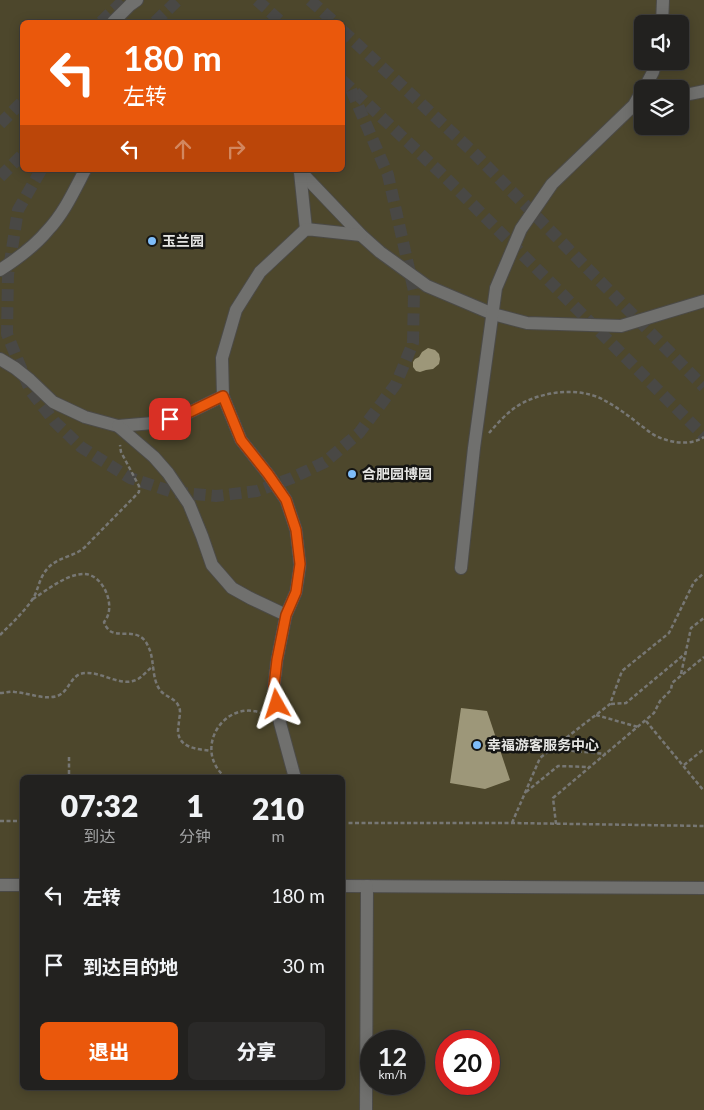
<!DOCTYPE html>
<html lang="zh">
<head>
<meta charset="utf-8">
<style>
	:root { --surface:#22211f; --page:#2a2928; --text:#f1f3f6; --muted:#a2a3a4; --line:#3f3e3d; --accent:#ea580c }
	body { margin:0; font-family:Lato,"Noto Sans SC",sans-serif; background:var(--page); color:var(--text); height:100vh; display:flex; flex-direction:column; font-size:19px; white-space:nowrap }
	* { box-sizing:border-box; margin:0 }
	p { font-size:16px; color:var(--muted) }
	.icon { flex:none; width:28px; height:28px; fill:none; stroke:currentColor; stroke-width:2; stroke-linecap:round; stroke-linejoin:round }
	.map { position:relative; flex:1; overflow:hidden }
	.details { position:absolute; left:20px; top:775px; width:325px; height:315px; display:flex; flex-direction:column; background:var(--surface); border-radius:8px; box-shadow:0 2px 12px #0003,0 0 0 1px var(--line) }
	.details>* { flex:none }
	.top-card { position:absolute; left:20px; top:20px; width:325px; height:152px; border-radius:8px; box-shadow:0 2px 12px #0003,0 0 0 1px var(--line); background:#ea580c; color:#fff; overflow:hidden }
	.buttons { position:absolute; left:634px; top:15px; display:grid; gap:10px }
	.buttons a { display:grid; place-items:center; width:55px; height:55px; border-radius:8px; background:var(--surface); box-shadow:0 2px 12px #0003,0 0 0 1px var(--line); font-size:25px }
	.speed { position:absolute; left:360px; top:1030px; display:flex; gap:10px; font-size:25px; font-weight:700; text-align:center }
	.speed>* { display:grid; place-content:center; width:65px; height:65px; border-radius:50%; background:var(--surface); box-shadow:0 2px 12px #0003,0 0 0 1px var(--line); line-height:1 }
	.speed small { font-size:12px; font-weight:400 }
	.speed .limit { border:8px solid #d22; background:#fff; color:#111 }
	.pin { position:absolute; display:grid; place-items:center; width:42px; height:42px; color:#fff; margin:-21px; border-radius:10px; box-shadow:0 2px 8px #0006 }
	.me { position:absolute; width:55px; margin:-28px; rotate:354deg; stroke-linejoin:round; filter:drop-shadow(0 0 4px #0008) }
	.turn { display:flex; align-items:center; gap:18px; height:105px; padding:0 20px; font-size:22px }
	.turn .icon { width:65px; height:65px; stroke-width:2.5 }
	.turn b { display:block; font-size:35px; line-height:42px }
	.lanes { display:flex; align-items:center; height:48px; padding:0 20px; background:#0003; justify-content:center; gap:25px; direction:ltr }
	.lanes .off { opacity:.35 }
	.eta { display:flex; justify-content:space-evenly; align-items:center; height:85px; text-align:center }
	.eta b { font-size:30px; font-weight:800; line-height:35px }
	.cta { display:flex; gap:10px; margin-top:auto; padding:10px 20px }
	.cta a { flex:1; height:58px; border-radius:8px; background:var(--accent); color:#fff; font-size:20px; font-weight:800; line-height:58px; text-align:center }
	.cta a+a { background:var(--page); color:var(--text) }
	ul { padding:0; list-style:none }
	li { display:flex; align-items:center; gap:15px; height:70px; padding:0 20px }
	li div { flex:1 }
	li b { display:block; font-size:19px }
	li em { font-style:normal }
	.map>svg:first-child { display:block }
	.green { fill:#4d472c; fill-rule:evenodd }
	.building { fill:#9d9779 }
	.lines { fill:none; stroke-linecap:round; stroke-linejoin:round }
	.major-tunnel { stroke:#494845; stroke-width:12; stroke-dasharray:12 6; stroke-linecap:butt }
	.minor-casing { stroke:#4b4a47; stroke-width:14 }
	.path { stroke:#777774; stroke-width:2.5; stroke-dasharray:4 2.5; stroke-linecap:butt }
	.minor { stroke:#70706e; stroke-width:12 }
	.route-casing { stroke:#983908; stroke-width:12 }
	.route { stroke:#ea580c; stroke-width:9 }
	.poi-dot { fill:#7ebdf9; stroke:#151513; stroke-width:2 }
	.labels { text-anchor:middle; stroke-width:5; stroke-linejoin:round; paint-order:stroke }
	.poi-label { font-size:14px; font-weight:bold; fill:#e6e6e4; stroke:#151513; text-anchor:start }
</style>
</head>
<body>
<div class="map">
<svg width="704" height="1110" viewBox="0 0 704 1110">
	<rect width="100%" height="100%" fill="#2d2c29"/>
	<path class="green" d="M0,0H704V1110H0ZM22,22H342V170H22ZM642,24H680V61H642ZM642,89H680V126H642ZM22,778H342V1088H22ZM371,1041H414V1084H371ZM446,1041H489V1084H446Z"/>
	<g class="building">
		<polygon points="428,348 435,350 439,354 440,359 439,364 433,369 426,370 420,372 416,371 413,367 413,362 415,359 419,357 422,352"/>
		<polygon points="461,708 487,711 510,780 485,789 450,783"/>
	</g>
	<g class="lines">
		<g class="major-tunnel">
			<polyline points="257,0 281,22"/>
			<polyline points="310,0 334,22"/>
			<polyline points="101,22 124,0"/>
			<polyline points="155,22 178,0"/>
			<polyline points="342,30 472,151 704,387"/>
			<polyline points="342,80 445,177 704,436"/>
			<polyline points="0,124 22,102"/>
			<polyline points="41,170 18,210 8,275 7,334 30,390 55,422 81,447 130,478 173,492 216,496 257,491 292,478 325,462 359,433 396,384 413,343 414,291 388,175 350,87"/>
			<polyline points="0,177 22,155"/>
		</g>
		<defs>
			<g id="minor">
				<polyline points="113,22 130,5 137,0"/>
				<polyline points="662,24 663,0"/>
				<polyline points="644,89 653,72 656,61"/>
				<polyline points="680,96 704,91"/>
				<polyline points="299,170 361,235 380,252 427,286 493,314 527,323 621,326 704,301"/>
				<polyline points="300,172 306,229"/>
				<path d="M0,270C17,259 35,246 48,230C64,213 74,191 85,170"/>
				<polyline points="0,359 15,368 30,380 53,402 85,417 118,426 153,423 186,414 223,396"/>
				<polyline points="118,426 154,457 168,473 189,504 202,536 212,565 232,588 250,598 286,615"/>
				<polyline points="461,568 474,448 496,288 521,229 552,184 634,105 642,91"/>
				<polyline points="295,778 280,723 274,686 277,660 286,615 296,592 300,565 296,530 286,500 268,474 241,440 223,396 222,358 236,310 260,272 306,229 361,235"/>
				<polyline points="0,885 22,885"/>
				<polyline points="342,886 704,888"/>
				<polyline points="366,1110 367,886"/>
			</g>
		</defs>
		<use href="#minor" class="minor-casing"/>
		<g class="path">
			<path d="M489,433C496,425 504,416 513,409C536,392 576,386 602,399C615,406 628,415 640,425C645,428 650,433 656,436C671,443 690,446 704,437"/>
			<path d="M33,599C47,590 68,573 85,574C104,575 117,608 104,622C105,625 106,627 108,629C117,640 139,625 148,646C155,659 151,678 160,690C165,697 175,698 178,705C181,709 180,715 179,720C179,724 178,728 178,731C179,749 199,749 211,751"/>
			<path d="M0,635C11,624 23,613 32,600C39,590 38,579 48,568C58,557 74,557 85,547L139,492V486L121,452L120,445"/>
			<polyline points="681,674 691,628 704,618"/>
			<path d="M0,693C5,693 10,691 15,692C29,693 43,700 57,696C70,692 70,673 86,673C103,672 122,688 138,679C143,676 148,670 153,666"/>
			<polyline points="611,704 626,703 686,653"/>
			<polyline points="596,715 638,727"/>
			<polyline points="646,721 704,791"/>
			<polyline points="552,749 606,754"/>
			<polyline points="69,757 69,778"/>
			<polyline points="684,765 704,749"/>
			<path d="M226,778C190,748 227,695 266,715"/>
			<polyline points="526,792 558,766 589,767"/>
			<polyline points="0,821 22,821"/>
			<polyline points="342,823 512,823 704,826"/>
			<polyline points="512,823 540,758 610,704 622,671 669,633 694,582 704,573"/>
			<polyline points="556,824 553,798 654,713 660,701 671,690 672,683 704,657"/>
		</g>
		<use href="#minor" class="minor"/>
	</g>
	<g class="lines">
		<defs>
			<polyline id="route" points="170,419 186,414 223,396 241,440 268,474 286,500 296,530 300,564 296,592 286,615 277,660 274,686 277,704"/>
		</defs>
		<use href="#route" class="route-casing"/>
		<use href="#route" class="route"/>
	</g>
	<g class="poi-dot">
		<circle cx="152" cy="241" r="5"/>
		<circle cx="352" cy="474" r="5"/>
		<circle cx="477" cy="745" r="5"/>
	</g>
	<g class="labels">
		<g class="poi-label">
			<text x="162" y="246">玉兰园</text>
			<text x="362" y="479">合肥园博园</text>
			<text x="487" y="750">幸福游客服务中心</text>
		</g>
	</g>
</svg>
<div class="buttons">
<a><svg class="icon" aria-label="sound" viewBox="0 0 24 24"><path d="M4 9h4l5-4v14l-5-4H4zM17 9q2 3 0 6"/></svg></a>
<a><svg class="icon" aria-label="layers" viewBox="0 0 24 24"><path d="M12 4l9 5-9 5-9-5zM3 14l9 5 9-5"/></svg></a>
</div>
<div class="speed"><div>12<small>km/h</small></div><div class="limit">20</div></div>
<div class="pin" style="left:170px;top:419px;background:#d93025"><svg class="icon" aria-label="arrive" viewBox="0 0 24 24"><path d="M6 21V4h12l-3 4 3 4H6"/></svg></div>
<svg class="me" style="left:277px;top:704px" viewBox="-20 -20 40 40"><path d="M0-17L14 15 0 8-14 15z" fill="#ea580c" stroke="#fff" stroke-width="4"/></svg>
<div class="top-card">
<div class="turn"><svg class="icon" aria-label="left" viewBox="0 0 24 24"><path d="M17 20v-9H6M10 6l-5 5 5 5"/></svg><div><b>180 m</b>左转</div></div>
<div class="lanes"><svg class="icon" aria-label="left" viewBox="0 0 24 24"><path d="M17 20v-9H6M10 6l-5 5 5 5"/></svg><svg class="icon off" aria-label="ahead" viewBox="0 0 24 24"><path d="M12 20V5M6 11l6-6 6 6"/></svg><svg class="icon off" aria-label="right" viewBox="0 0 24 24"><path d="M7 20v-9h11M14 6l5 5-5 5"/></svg></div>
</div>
<section class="details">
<div class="eta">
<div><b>07:32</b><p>到达</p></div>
<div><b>1</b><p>分钟</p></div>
<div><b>210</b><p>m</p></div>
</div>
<ul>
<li><svg class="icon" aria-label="left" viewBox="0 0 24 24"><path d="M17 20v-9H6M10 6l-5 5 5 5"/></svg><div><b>左转</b></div><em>180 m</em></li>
<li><svg class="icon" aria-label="arrive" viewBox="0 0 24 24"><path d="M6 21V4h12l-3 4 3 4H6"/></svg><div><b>到达目的地</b></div><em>30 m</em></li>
</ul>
<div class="cta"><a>退出</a><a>分享</a></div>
</section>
</div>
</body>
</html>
